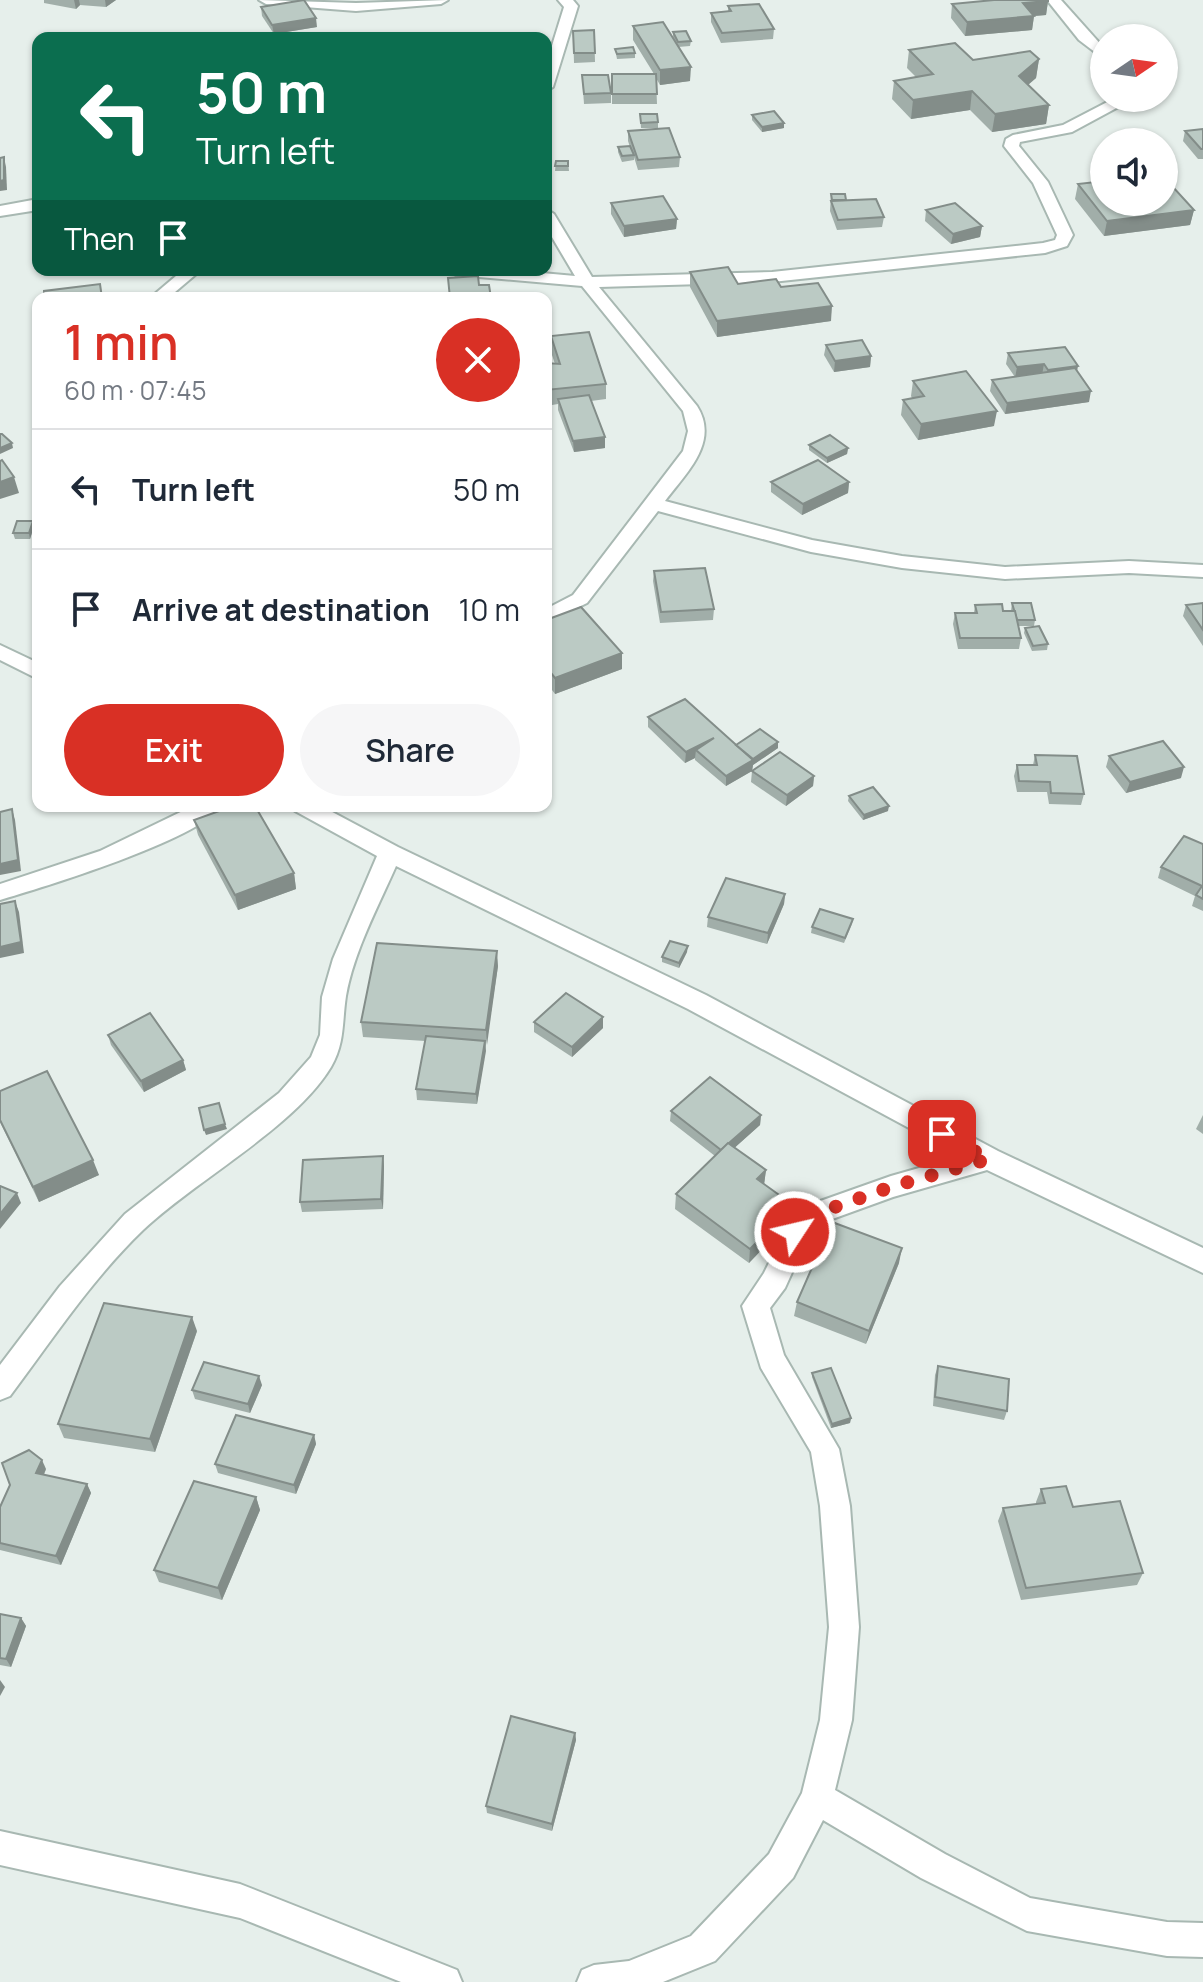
<!DOCTYPE html>
<html lang="en">
<head>
<meta charset="utf-8">
<style>
	:root { --surface:#fff; --page:#f6f6f7; --text:#1f2937; --muted:#747a83; --line:#e0e1e3; --accent:#d93025 }
	body { margin:0; font-family:Manrope,sans-serif; background:var(--page); color:var(--text); height:100vh; display:flex; flex-direction:column; font-size:30px; white-space:nowrap }
	* { box-sizing:border-box; margin:0 }
	p { font-size:26px; color:var(--muted) }
	.icon { flex:none; width:44px; height:44px; fill:none; stroke:currentColor; stroke-width:2; stroke-linecap:round; stroke-linejoin:round }
	.map { position:relative; flex:1; overflow:hidden }
	.drawer { position:absolute; left:32px; top:292px; width:520px; height:520px; display:flex; flex-direction:column; background:var(--surface); border-radius:16px; box-shadow:0 2px 6px #0004 }
	.drawer>* { flex:none }
	.hud { position:absolute; left:32px; top:32px; width:520px; height:244px; border-radius:16px; box-shadow:0 2px 6px #0004; background:#0b6e4f; color:#fff; overflow:hidden }
	.needle { width:52px; rotate:77deg }
	.buttons { position:absolute; left:1090px; top:24px; display:grid; gap:16px }
	.buttons a { display:grid; place-items:center; width:88px; height:88px; border-radius:50%; background:var(--surface); box-shadow:0 2px 6px #0004; font-size:40px }
	.pin { position:absolute; display:grid; place-items:center; width:68px; height:68px; color:#fff; margin:-34px; border-radius:16px; box-shadow:0 4px 12px #0006 }
	.me { position:absolute; width:88px; margin:-44px; rotate:55deg; stroke-linejoin:round; filter:drop-shadow(0 0 6px #0008) }
	.turn { display:flex; align-items:center; gap:28px; height:168px; padding:0 32px; font-size:36px }
	.turn .icon { width:104px; height:104px; stroke-width:2.5 }
	.turn b { display:block; font-size:56px; line-height:68px }
	.then { display:flex; align-items:center; height:76px; padding:0 32px; background:#0003; gap:16px; font-size:30px }
	.round { display:grid; place-items:center; flex:none; width:84px; height:84px; border-radius:42px; background:var(--page) }
	.summary { display:flex; align-items:center; justify-content:space-between; height:136px; padding:0 32px }
	h1 { font-size:48px; font-weight:600; line-height:60px; color:var(--accent) }
	.cta { display:flex; gap:16px; margin-top:auto; padding:16px 32px }
	.cta a { flex:1; height:92px; border-radius:48px; background:var(--accent); color:#fff; font-size:32px; font-weight:600; line-height:92px; text-align:center }
	.cta a+a { background:var(--page); color:var(--text) }
	ul { padding:0; list-style:none }
	li { display:flex; align-items:center; gap:24px; height:120px; padding:0 32px; border-top:2px solid var(--line) }
	li div { flex:1 }
	li b { display:block; font-size:30px }
	li em { font-style:normal }
	.map>svg:first-child { display:block }
	.lines { fill:none; stroke-linecap:round; stroke-linejoin:round }
	.street-casing { stroke:#a8b8b2; stroke-width:4 }
	.street { fill:#fff; fill-rule:evenodd }
	.wall { fill:#a1aea9 }
	.shaded-wall { fill:#838d89 }
	.building { fill:#bbcac4; stroke:#838d89; stroke-width:2 }
	.route { stroke:#d93025; stroke-width:14; stroke-dasharray:0 25.2 }
</style>
</head>
<body>
<div class="map">
<svg width="1203" height="1982" viewBox="0 0 1203 1982">
	<rect width="100%" height="100%" fill="#e6efeb"/>
	<g class="lines">
		<defs>
			<g id="street">
				<polygon points="259,0 356,3 448,0 441,4 356,11 266,4"/>
				<polygon points="558,0 573,0 578,6 553,87 546,91 546,65 564,7"/>
				<polygon points="1047,0 1061,0 1104,48 1104,59 1079,40"/>
				<path d="M1115,98H1135L1072,132L1020,142L1019,146L1048,182L1073,235L1067,246L1045,253L772,282L599,287L697,406C720,442 686,473 665,501L812,540L902,556L1005,567L1129,561L1203,565V577L1129,573L1005,579L902,568L811,552L658,511L587,603L546,623V609L573,595L683,451L688,431L683,411L582,286L456,275L448,270H509L575,276L546,227V209L554,214L592,277L772,272L1043,243L1055,240L1057,235L1033,183L1004,146L1006,139L1013,135L1063,125Z"/>
				<polygon points="38,199 38,210 0,216 0,206"/>
				<polygon points="183,270 201,270 168,298 150,298"/>
				<polygon points="0,645 38,663 38,679 0,660"/>
				<path d="M193,806H221C201,839 41,888 0,900V884L100,851Z"/>
				<path d="M292,806H321L398,847L706,995L998,1151L1203,1248V1273L987,1170L893,1197L813,1226L785,1288L770,1308L784,1355L839,1449L850,1506L859,1627L852,1720L835,1790L945,1854L1030,1898L1167,1922L1203,1923V1957L1167,1956L1027,1931L921,1878L823,1820L793,1878L715,1961L663,1982H577L582,1970L594,1965L629,1961L691,1936L769,1854L802,1793L820,1720L829,1627L820,1506L811,1452L761,1368L742,1306L764,1273L795,1210L891,1176L961,1156L688,1009L396,866C378,907 354,951 346,996C342,1022 345,1043 331,1067C294,1128 197,1179 143,1230C92,1279 52,1340 10,1396L0,1400V1365L60,1286L125,1214L279,1093L311,1057L320,1035L322,997L333,959L377,856L295,811Z"/>
				<polygon points="0,1831 240,1884 457,1970 462,1982 401,1982 240,1918 0,1865"/>
			</g>
		</defs>
		<use href="#street" class="street-casing"/>
		<use href="#street" class="street"/>
	</g>
	<g class="wall">
		<polygon points="44,0 116,0 106,7 80,5 76,9 44,3"/>
		<polygon points="1048,1 1046,15 1034,16 1032,30 965,36 951,18 952,4"/>
		<polygon points="728,6 774,29 773,39 721,43 711,22 711,13 728,11"/>
		<polygon points="261,7 317,27 274,34 262,16"/>
		<polygon points="633,26 678,46 673,37 673,32 691,41 690,46 678,47 690,81 660,85 656,78 657,104 612,104 612,74 654,74 633,40"/>
		<polygon points="594,30 595,62 574,63 573,31"/>
		<polygon points="615,49 635,53 635,58 617,59"/>
		<polygon points="909,50 973,60 1039,59 1036,78 1028,85 1049,105 1046,124 992,132 970,110 911,119 892,99 894,81 916,77 907,68"/>
		<polygon points="582,75 611,93 611,103 584,104"/>
		<polygon points="640,114 658,122 658,128 641,128"/>
		<polygon points="752,115 784,123 784,128 762,132 752,120"/>
		<polygon points="1203,129 1203,159 1198,159 1183,141 1185,131"/>
		<polygon points="628,131 680,157 679,167 638,170 634,157 634,160 622,162 618,152 618,147 630,147 628,141"/>
		<polygon points="556,161 568,161 569,171 555,171"/>
		<polygon points="1078,184 1194,210 1190,225 1104,236 1075,199"/>
		<polygon points="831,194 884,217 882,227 837,230 830,211"/>
		<polygon points="611,203 677,219 676,229 624,237 611,214"/>
		<polygon points="926,210 982,226 980,237 951,244 925,221"/>
		<polygon points="690,272 738,284 781,287 831,321 717,337 690,287"/>
		<polygon points="551,336 606,384 606,399 591,401 605,448 574,452 558,410 558,404 546,406 546,363 555,364 551,352"/>
		<polygon points="826,345 871,356 870,367 834,372 824,355"/>
		<polygon points="1008,353 1077,371 1089,402 1005,414 990,391 992,380 1015,377 1006,364"/>
		<polygon points="913,381 994,426 918,440 901,415 903,400 912,398 911,396"/>
		<polygon points="809,445 848,448 847,454 827,463 809,450"/>
		<polygon points="771,482 849,482 848,493 802,515 771,492"/>
		<polygon points="34,526 30,539 15,539 13,533"/>
		<polygon points="654,571 714,609 713,620 660,623 653,581"/>
		<polygon points="1012,603 1035,620 1034,626 1018,626 1021,638 1019,649 958,649 953,624 955,613 974,613 975,605 1003,611 1011,611"/>
		<polygon points="1203,603 1203,646 1183,616 1186,605"/>
		<polygon points="546,620 622,669 555,694 546,682"/>
		<polygon points="1025,628 1048,644 1047,650 1032,651 1024,633"/>
		<polygon points="648,717 736,745 778,748 753,765 752,771 726,786 695,760 695,758 685,763 648,727"/>
		<polygon points="1035,755 1084,794 1081,805 1049,804 1047,792 1017,792 1014,776 1017,765 1033,765"/>
		<polygon points="1109,756 1181,778 1126,793 1106,767"/>
		<polygon points="752,771 814,776 813,786 786,806 751,782"/>
		<polygon points="849,796 888,811 863,820 848,801"/>
		<polygon points="194,820 294,873 296,889 238,910 198,835"/>
		<polygon points="1203,844 1203,911 1192,906 1195,896 1158,878 1161,867"/>
		<polygon points="785,894 784,904 767,944 707,927 708,917"/>
		<polygon points="853,919 852,924 844,943 811,933 812,927"/>
		<polygon points="687,952 679,968 662,962 662,957"/>
		<polygon points="498,966 477,1104 417,1100 416,1089 425,1041 363,1037 361,1022"/>
		<polygon points="534,1022 603,1028 572,1057 534,1032"/>
		<polygon points="108,1035 183,1060 186,1070 144,1092 111,1045"/>
		<polygon points="0,1091 99,1175 39,1202 0,1122"/>
		<polygon points="671,1111 761,1115 760,1125 734,1148 766,1170 764,1184 793,1205 791,1219 749,1263 675,1209 676,1194 715,1156 670,1121"/>
		<polygon points="1203,1115 1203,1134 1196,1129"/>
		<polygon points="383,1156 384,1166 383,1209 302,1212 300,1202"/>
		<polygon points="899,1263 866,1344 794,1316 797,1302"/>
		<polygon points="197,1331 155,1452 64,1438 58,1424"/>
		<polygon points="938,1366 1007,1411 1004,1420 933,1406 935,1375"/>
		<polygon points="812,1373 851,1418 850,1423 831,1428 812,1377"/>
		<polygon points="262,1385 250,1413 195,1399 192,1390"/>
		<polygon points="314,1435 316,1444 296,1494 218,1473 215,1464"/>
		<polygon points="46,1469 44,1475 87,1484 91,1493 61,1565 0,1550 0,1507"/>
		<polygon points="1041,1489 1073,1507 1143,1573 1137,1585 1021,1600 998,1521 1003,1508 1036,1504 1036,1502"/>
		<polygon points="256,1497 260,1510 222,1600 159,1582 154,1570"/>
		<polygon points="0,1614 21,1618 26,1626 11,1667 0,1665"/>
		<polygon points="575,1733 576,1740 552,1831 487,1813 486,1806"/>
	</g>
	<g class="shaded-wall">
		<polygon points="74,0 79,0 80,5 76,9"/>
		<polygon points="105,0 116,0 106,7"/>
		<polygon points="1048,1 1046,15 1021,17 1023,3"/>
		<polygon points="1034,16 1032,30 965,36 967,22"/>
		<polygon points="316,18 317,27 274,34 272,25"/>
		<polygon points="1039,59 1036,78 1016,95 1019,76"/>
		<polygon points="691,67 690,81 660,85 660,70"/>
		<polygon points="972,91 970,110 911,119 913,100"/>
		<polygon points="1049,105 1046,124 992,132 995,114"/>
		<polygon points="784,123 784,128 762,132 762,127"/>
		<polygon points="4,157 6,167 7,190 0,191 0,181"/>
		<polygon points="1194,210 1190,225 1104,236 1107,221"/>
		<polygon points="677,219 676,229 624,237 624,226"/>
		<polygon points="982,226 980,237 951,244 953,234"/>
		<polygon points="832,306 831,321 717,337 717,321"/>
		<polygon points="871,356 870,367 834,372 835,361"/>
		<polygon points="1044,364 1042,375 1015,378 1017,367"/>
		<polygon points="1078,366 1076,377 1046,380 1048,370"/>
		<polygon points="1091,391 1089,402 1005,414 1007,403"/>
		<polygon points="997,411 994,426 918,440 921,424"/>
		<polygon points="605,437 605,448 574,452 573,441"/>
		<polygon points="12,443 13,448 0,454 0,448"/>
		<polygon points="848,448 847,454 827,463 827,458"/>
		<polygon points="14,477 19,493 0,499 0,482"/>
		<polygon points="849,482 848,493 802,515 803,504"/>
		<polygon points="33,521 34,526 30,539 29,533"/>
		<polygon points="622,653 622,669 555,694 555,678"/>
		<polygon points="714,738 696,750 695,758 685,763 686,752"/>
		<polygon points="778,742 778,748 753,765 752,771 726,786 726,776"/>
		<polygon points="1184,767 1181,778 1126,793 1130,782"/>
		<polygon points="814,776 813,786 786,806 787,795"/>
		<polygon points="889,806 888,811 863,820 864,815"/>
		<polygon points="12,809 15,820 21,871 0,875 0,864"/>
		<polygon points="294,873 296,889 238,910 235,895"/>
		<polygon points="785,894 784,904 767,944 768,933"/>
		<polygon points="15,901 19,912 24,953 0,958 0,947"/>
		<polygon points="688,946 687,952 679,968 679,963"/>
		<polygon points="497,951 498,966 487,1045 486,1030"/>
		<polygon points="603,1017 603,1028 572,1057 572,1047"/>
		<polygon points="485,1041 486,1051 477,1104 476,1094"/>
		<polygon points="183,1060 186,1070 144,1092 141,1081"/>
		<polygon points="761,1115 760,1125 721,1160 722,1150"/>
		<polygon points="225,1124 227,1129 206,1135 204,1130"/>
		<polygon points="383,1156 384,1166 383,1209 381,1199"/>
		<polygon points="93,1160 99,1175 39,1202 33,1187"/>
		<polygon points="766,1170 764,1185 757,1179"/>
		<polygon points="17,1193 21,1203 0,1229 0,1214"/>
		<polygon points="793,1205 791,1219 749,1263 750,1249"/>
		<polygon points="902,1248 899,1263 866,1344 869,1331"/>
		<polygon points="192,1317 197,1331 155,1452 150,1439"/>
		<polygon points="259,1376 262,1385 250,1413 248,1404"/>
		<polygon points="851,1418 850,1423 831,1428 832,1424"/>
		<polygon points="314,1435 316,1444 296,1494 294,1485"/>
		<polygon points="42,1460 46,1469 40,1482 36,1473"/>
		<polygon points="87,1484 91,1493 61,1565 56,1556"/>
		<polygon points="256,1497 260,1510 222,1600 218,1588"/>
		<polygon points="21,1618 26,1626 11,1667 6,1659"/>
		<polygon points="0,1680 5,1687 0,1696"/>
		<polygon points="575,1733 576,1740 552,1831 552,1824"/>
	</g>
	<g class="building">
		<polygon points="304,0 316,18 272,25 261,7"/>
		<polygon points="994,0 1048,0 1048,1 1023,3 1034,16 967,22 952,4"/>
		<polygon points="759,4 774,29 722,33 711,13 731,11 728,6"/>
		<polygon points="663,22 691,67 660,70 633,26"/>
		<polygon points="594,30 595,53 574,53 573,31"/>
		<polygon points="686,31 691,41 678,42 673,32"/>
		<polygon points="955,43 973,60 1030,51 1039,59 1019,76 1049,105 995,114 972,91 913,100 894,81 933,74 909,50"/>
		<polygon points="633,47 635,53 617,54 615,49"/>
		<polygon points="612,74 656,74 657,94 612,94"/>
		<polygon points="582,75 608,75 611,93 584,94"/>
		<polygon points="774,111 784,123 762,127 752,115"/>
		<polygon points="640,114 657,114 658,122 641,123"/>
		<polygon points="669,128 680,157 638,160 628,131"/>
		<polygon points="1203,129 1203,149 1201,149 1185,131"/>
		<polygon points="630,146 634,155 622,156 618,147"/>
		<polygon points="4,157 4,180 0,181 0,158"/>
		<polygon points="556,161 568,161 568,166 555,166"/>
		<polygon points="1104,181 1104,202 1164,202 1164,188 1173,187 1194,210 1107,221 1078,184"/>
		<polygon points="831,194 845,194 846,200 832,200"/>
		<polygon points="663,196 677,219 624,226 611,203"/>
		<polygon points="876,199 884,217 838,220 831,201"/>
		<polygon points="955,203 982,226 953,234 926,210"/>
		<polygon points="728,267 738,284 776,279 781,287 818,283 832,306 717,321 690,272"/>
		<polygon points="478,276 479,285 489,285 491,298 450,298 448,278"/>
		<polygon points="100,284 102,298 44,298 44,291"/>
		<polygon points="589,332 606,384 546,390 546,363 560,364 551,336"/>
		<polygon points="862,340 871,356 835,361 826,345"/>
		<polygon points="1065,347 1078,366 1048,370 1044,364 1017,367 1008,353"/>
		<polygon points="1075,368 1091,391 1007,403 992,380"/>
		<polygon points="966,371 997,411 921,424 903,400 924,396 913,381"/>
		<polygon points="589,395 605,437 573,441 558,399"/>
		<polygon points="0,434 2,434 12,443 0,448"/>
		<polygon points="830,435 848,448 827,458 809,445"/>
		<polygon points="2,460 14,477 0,482 0,461"/>
		<polygon points="818,460 849,482 803,504 771,482"/>
		<polygon points="17,521 33,521 29,533 13,533"/>
		<polygon points="705,568 714,609 661,612 654,571"/>
		<polygon points="1012,603 1031,603 1035,620 1017,620"/>
		<polygon points="1203,603 1203,630 1186,605"/>
		<polygon points="1002,604 1003,611 1015,611 1021,638 960,638 955,613 977,613 975,605"/>
		<polygon points="581,607 622,653 555,678 546,667 546,620"/>
		<polygon points="1039,626 1048,644 1033,646 1025,628"/>
		<polygon points="685,699 753,760 726,776 696,750 714,738 686,752 648,717"/>
		<polygon points="760,729 778,742 753,759 736,745"/>
		<polygon points="1163,741 1184,767 1130,782 1109,756"/>
		<polygon points="780,752 814,776 787,795 752,771"/>
		<polygon points="1035,755 1077,756 1084,794 1051,793 1050,782 1019,781 1017,765 1037,765"/>
		<polygon points="873,787 889,806 864,815 849,796"/>
		<polygon points="233,806 255,806 294,873 235,895 194,820"/>
		<polygon points="12,809 18,860 0,864 0,812"/>
		<polygon points="1184,836 1203,844 1203,899 1196,895 1202,886 1161,867"/>
		<polygon points="726,878 785,894 768,933 708,917"/>
		<polygon points="15,901 21,942 0,947 0,904"/>
		<polygon points="820,909 853,919 845,938 812,927"/>
		<polygon points="670,941 688,946 679,963 662,957"/>
		<polygon points="377,943 497,951 486,1030 361,1022"/>
		<polygon points="566,993 603,1017 572,1047 534,1022"/>
		<polygon points="150,1013 183,1060 141,1081 108,1035"/>
		<polygon points="426,1036 485,1041 476,1094 416,1089"/>
		<polygon points="47,1071 93,1160 33,1187 0,1120 0,1091"/>
		<polygon points="710,1077 761,1115 721,1150 671,1111"/>
		<polygon points="219,1103 225,1124 204,1130 199,1108"/>
		<polygon points="728,1143 766,1170 757,1179 793,1205 750,1249 676,1194"/>
		<polygon points="383,1156 381,1199 300,1202 303,1160"/>
		<polygon points="0,1186 17,1193 0,1214"/>
		<polygon points="832,1222 902,1248 869,1331 797,1302"/>
		<polygon points="104,1303 192,1317 150,1439 58,1424"/>
		<polygon points="204,1362 259,1376 248,1404 192,1390"/>
		<polygon points="938,1366 1009,1379 1007,1411 935,1397"/>
		<polygon points="831,1368 851,1418 832,1424 812,1373"/>
		<polygon points="236,1415 314,1435 294,1485 215,1464"/>
		<polygon points="29,1450 42,1460 36,1473 87,1484 56,1556 0,1543 0,1507 10,1485 2,1463"/>
		<polygon points="194,1481 256,1497 218,1588 154,1570"/>
		<polygon points="1066,1486 1073,1507 1120,1501 1143,1573 1026,1588 1003,1508 1045,1503 1041,1489"/>
		<polygon points="0,1614 21,1618 6,1659 0,1658"/>
		<polygon points="511,1716 575,1733 552,1824 486,1806"/>
	</g>
	<g class="lines">
		<polyline class="route" points="795,1232 804,1218 891,1187 989,1159 942,1134"/>
	</g>
</svg>
<div class="buttons">
<a><svg class="needle" viewBox="-14 -14 28 28"><path d="M0-13l5 13h-10z" fill="#e53935"/><path d="M0 13l5-13h-10z" fill="#747a83"/></svg></a>
<a><svg class="icon" aria-label="sound" viewBox="0 0 24 24"><path d="M4 9h4l5-4v14l-5-4H4zM17 9q2 3 0 6"/></svg></a>
</div>
<div class="pin" style="left:942px;top:1134px;background:#d93025"><svg class="icon" aria-label="arrive" viewBox="0 0 24 24"><path d="M6 21V4h12l-3 4 3 4H6"/></svg></div>
<svg class="me" style="left:795px;top:1232px" viewBox="-20 -20 40 40"><circle r="17" fill="#d93025" stroke="#fff" stroke-width="3"/><path d="M0-11L8 9 0 5-8 9z" fill="#fff"/></svg>
<div class="hud">
<div class="turn"><svg class="icon" aria-label="left" viewBox="0 0 24 24"><path d="M17 20v-9H6M10 6l-5 5 5 5"/></svg><div><b>50 m</b>Turn left</div></div>
<div class="then">Then<svg class="icon" aria-label="arrive" viewBox="0 0 24 24"><path d="M6 21V4h12l-3 4 3 4H6"/></svg></div>
</div>
<section class="drawer">
<div class="summary"><div><h1>1 min</h1><p>60 m · 07:45</p></div><a class="round" style="background:#d93025;color:#fff"><svg class="icon" aria-label="close" viewBox="0 0 24 24"><path d="M6 6l12 12M18 6L6 18"/></svg></a></div>
<ul>
<li><svg class="icon" aria-label="left" viewBox="0 0 24 24"><path d="M17 20v-9H6M10 6l-5 5 5 5"/></svg><div><b>Turn left</b></div><em>50 m</em></li>
<li><svg class="icon" aria-label="arrive" viewBox="0 0 24 24"><path d="M6 21V4h12l-3 4 3 4H6"/></svg><div><b>Arrive at destination</b></div><em>10 m</em></li>
</ul>
<div class="cta"><a>Exit</a><a>Share</a></div>
</section>
</div>
</body>
</html>
